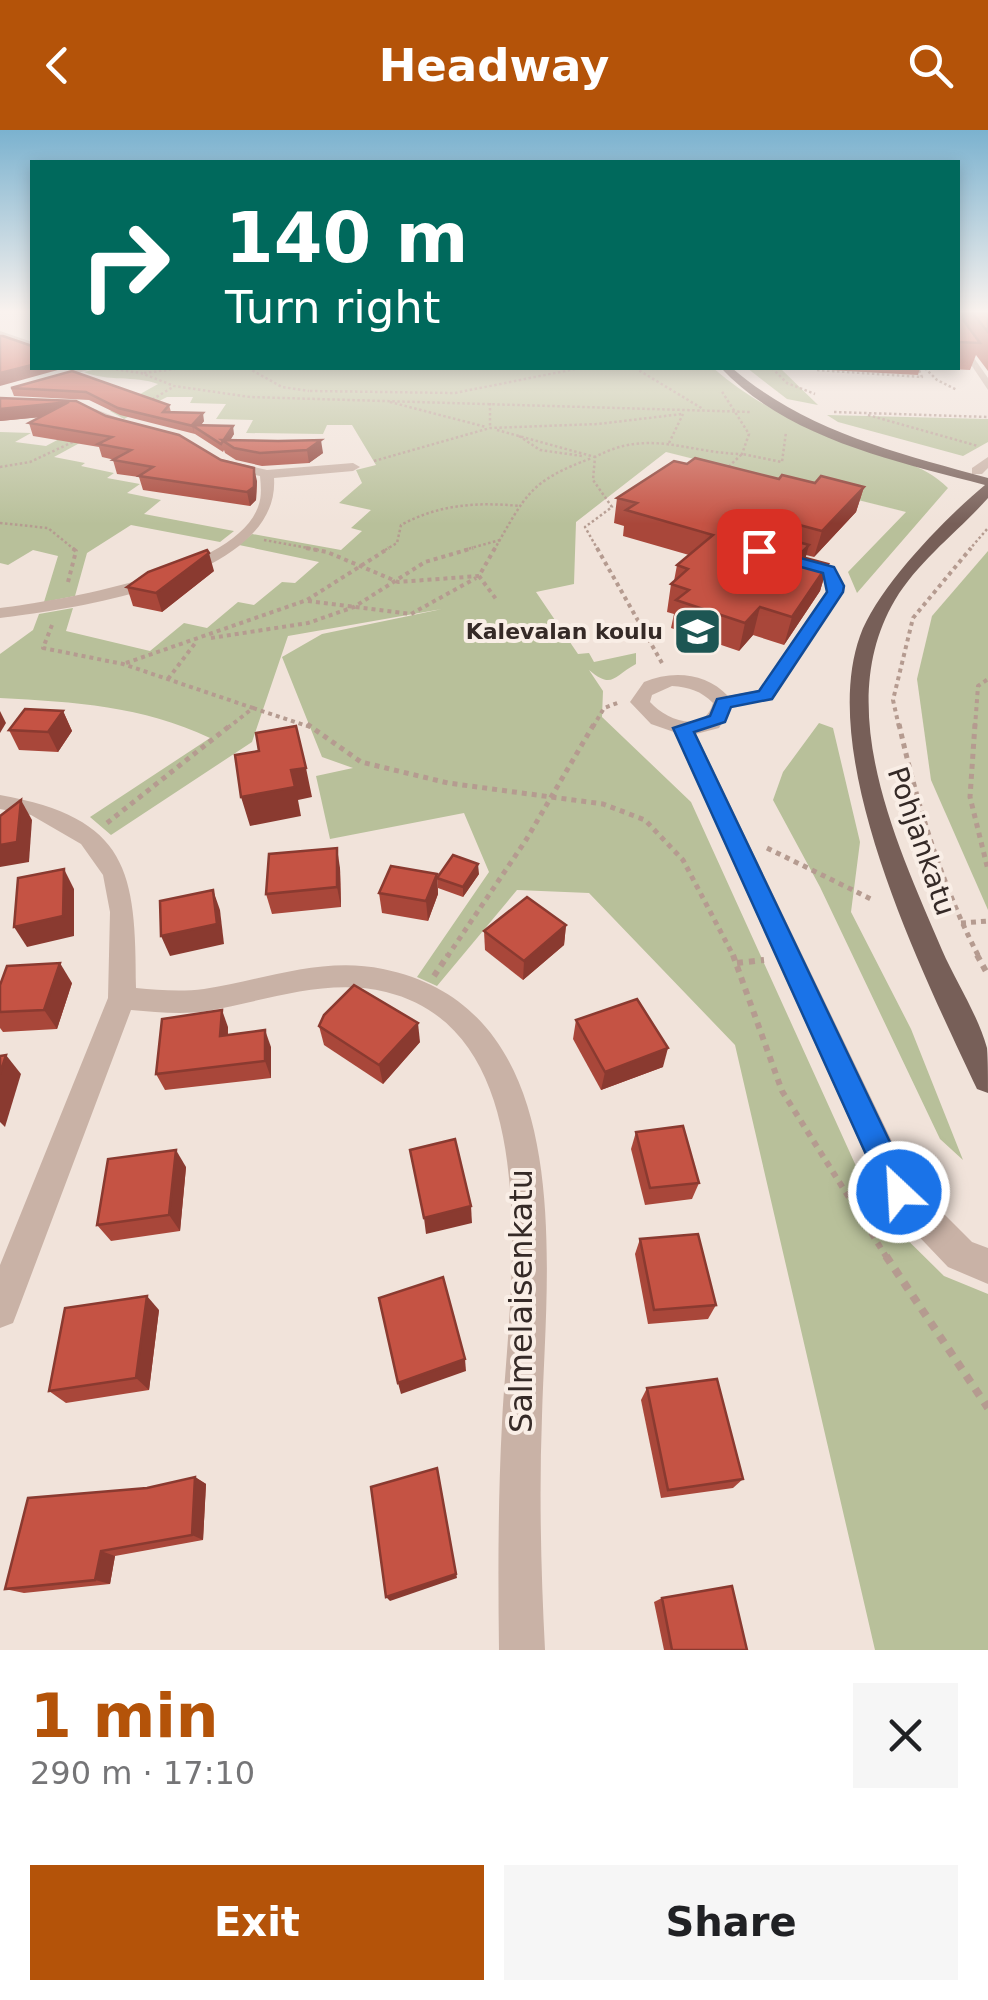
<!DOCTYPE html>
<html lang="en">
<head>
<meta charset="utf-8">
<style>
	:root { --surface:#fff; --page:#f6f6f6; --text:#202124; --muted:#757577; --accent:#b45309 }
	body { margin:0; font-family:"DejaVu Sans",sans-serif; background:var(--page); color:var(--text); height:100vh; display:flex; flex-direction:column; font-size:38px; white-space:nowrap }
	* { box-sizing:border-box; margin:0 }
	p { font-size:32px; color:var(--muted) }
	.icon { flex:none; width:55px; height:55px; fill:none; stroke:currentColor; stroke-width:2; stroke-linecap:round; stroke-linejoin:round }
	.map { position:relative; height:1520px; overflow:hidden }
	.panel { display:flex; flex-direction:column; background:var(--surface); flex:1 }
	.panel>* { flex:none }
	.top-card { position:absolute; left:30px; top:30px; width:930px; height:210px; border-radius:0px; box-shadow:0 5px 15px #0003; background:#00695c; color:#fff; overflow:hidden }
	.pin { position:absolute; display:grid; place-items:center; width:85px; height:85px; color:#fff; margin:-42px; border-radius:20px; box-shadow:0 5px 15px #0006 }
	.me { position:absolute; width:110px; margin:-55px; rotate:335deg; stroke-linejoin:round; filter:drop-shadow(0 0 8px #0008) }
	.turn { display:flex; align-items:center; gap:35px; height:210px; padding:0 30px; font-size:45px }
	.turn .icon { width:130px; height:130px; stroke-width:2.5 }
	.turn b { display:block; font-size:70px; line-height:85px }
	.round { display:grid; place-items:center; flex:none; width:105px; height:105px; border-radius:0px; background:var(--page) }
	.summary { display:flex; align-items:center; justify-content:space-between; height:170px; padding:0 30px }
	h1 { font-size:60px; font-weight:700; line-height:75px; color:var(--accent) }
	.primary-button { display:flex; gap:20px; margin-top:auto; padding:20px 30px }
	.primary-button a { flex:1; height:115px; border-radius:0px; background:var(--accent); color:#fff; font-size:40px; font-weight:700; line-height:115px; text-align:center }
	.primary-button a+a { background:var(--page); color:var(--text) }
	header { display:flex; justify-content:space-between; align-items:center; height:130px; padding:0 30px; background:var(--accent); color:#fff; font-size:45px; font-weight:700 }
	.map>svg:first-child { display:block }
	.green { fill:#b8c09a }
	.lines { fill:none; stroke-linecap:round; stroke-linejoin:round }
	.path-far4 { stroke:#b59b90; stroke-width:2.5; stroke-dasharray:2.5 2.5; stroke-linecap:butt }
	.path-far3 { stroke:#b59b90; stroke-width:4; stroke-dasharray:4 4; stroke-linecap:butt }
	.path-far2 { stroke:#b59b90; stroke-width:5; stroke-dasharray:5 5; stroke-linecap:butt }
	.path-far1 { stroke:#b59b90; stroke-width:6; stroke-dasharray:6 6; stroke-linecap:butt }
	.path { stroke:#b59b90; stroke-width:8; stroke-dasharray:8 8; stroke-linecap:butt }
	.minor { fill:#c9b2a6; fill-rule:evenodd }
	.major { fill:#775f58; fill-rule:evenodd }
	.wall { fill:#a9473a }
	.shaded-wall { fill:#8a3a30 }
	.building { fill:#c55344; stroke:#8a3a30; stroke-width:2.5 }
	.route { fill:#1a73e8; stroke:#114b97; stroke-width:2.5 }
	.labels { text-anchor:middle; stroke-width:8; stroke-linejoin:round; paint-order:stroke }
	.far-poi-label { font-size:22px; font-weight:bold; fill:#352a27; stroke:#f9eee6; text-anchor:end }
	.street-label { font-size:28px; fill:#352a27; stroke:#f9eee6 }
	.near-street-label { font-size:32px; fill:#352a27; stroke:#f9eee6 }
</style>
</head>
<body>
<header><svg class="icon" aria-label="back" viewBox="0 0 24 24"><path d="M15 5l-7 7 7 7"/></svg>Headway<svg class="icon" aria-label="search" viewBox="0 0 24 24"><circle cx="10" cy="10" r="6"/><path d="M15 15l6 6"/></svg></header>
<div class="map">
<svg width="988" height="1520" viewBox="0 0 988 1520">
	<rect width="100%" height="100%" fill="#f1e3da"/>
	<g class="green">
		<path d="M101,238H713C759,277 801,295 857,316C889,328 923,333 948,358L857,463L848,442L906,382L666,322L576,392L574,454L536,462L578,524L589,523L594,532L636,523V534C613,546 613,560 589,540L603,561L602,587L691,672L875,1078L944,1146L988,1164V1520H875L735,915L589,763L517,760L437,856L417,847L489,742L464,683L330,709L316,646L353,638L322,627L282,527L322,504L442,479L288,506L252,612L111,705L90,687L210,608C142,576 75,572 0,568V524L33,500L39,484L73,478L66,501L150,521L184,493L207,498L238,472L254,475L282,452L295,453L319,432L239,415L252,404L341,420L362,401L351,398L371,380L339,373L362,353L356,340L376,335L352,295H327L323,304L246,303L253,290L216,289L226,274L190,273L193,267H167L124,289L110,281L158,254C134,245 108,252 84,242Z"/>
		<polygon points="747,238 780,238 818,275 787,269"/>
		<polygon points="827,285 988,289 988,312 963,326 838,292"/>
		<polygon points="95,290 109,297 54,327 85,333 81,336 114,343 107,348 140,354 127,363 161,370 144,384 234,401 220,412 131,395 87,423 75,466 44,472 58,426 33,420 8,435 0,433 0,302 31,303 15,312 46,316"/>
		<polygon points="988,421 988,780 931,650 917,549 932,486"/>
		<polygon points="819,593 833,598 860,712 851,782 911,899 963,1030 940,1009 820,757 773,670 783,642"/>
	</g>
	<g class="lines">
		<g class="path-far4">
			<polyline points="106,238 141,243 174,256 250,267 751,282"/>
			<polyline points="248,238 282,257 309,261"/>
			<polyline points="635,238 703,279"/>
			<polyline points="772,238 787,253 815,264"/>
			<polyline points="925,238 937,250 957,260"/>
			<polyline points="817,240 922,247 918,238"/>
			<polyline points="144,243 183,238"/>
			<polyline points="310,261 455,263 580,238"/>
			<polyline points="148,272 173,257"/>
			<polyline points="390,272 486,297"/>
			<polyline points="490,273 490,298"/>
			<polyline points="834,282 988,287"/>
			<polyline points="868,285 978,316"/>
			<polyline points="497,300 595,327"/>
			<polyline points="519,306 540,320 582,326"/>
			<polyline points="669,313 683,284"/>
			<polyline points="374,331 490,298 598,294 682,284"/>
			<polyline points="0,337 30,332 77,310"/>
			<polyline points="725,340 742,324 782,332 786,302"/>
			<polyline points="0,393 48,398 75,420"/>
			<polyline points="264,410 319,420"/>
			<path d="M385,420L397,413L401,395C440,374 477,372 520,376"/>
			<polyline points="464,420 500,410"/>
			<path d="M494,420C526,365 529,351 592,328"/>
			<path d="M598,420L585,397L612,377L593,350L595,327C649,298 686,323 742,324L749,304L721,260"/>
			<polyline points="969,420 988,398"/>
		</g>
		<g class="path-far3">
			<polyline points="306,418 327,422 398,452 479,446"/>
			<polyline points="495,418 479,446 496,469"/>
			<polyline points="597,418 662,533"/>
			<polyline points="68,452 76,421 72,418"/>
			<polyline points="308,471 411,484 476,448"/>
			<polyline points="52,495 43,518 123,534 253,578 229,597"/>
			<polyline points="211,508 308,493 354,477 425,432 473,418"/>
			<polyline points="126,533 307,470 389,418"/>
			<polyline points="168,549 196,512"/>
			<polyline points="253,578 310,597"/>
			<polyline points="593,597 604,578 620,572"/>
			<polyline points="899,597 893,570 913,488 971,418"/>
			<polyline points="975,597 978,556 988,549"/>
		</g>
		<g class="path-far2">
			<polyline points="307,594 361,632 448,653 603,674 645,690 683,730 734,827"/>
			<path d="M899,594C917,674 941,754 979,827"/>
			<polyline points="975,594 970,667 988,740"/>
			<polyline points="107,693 232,594"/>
			<polyline points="767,718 871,769"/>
			<polyline points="961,793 988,791"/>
			<polyline points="447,827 526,710 594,594"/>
		</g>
		<g class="path-far1">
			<polyline points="733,825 782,961 887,1128"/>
			<polyline points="977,825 988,845"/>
			<polyline points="737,833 764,830"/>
			<polyline points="434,846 448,825"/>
		</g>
		<polyline class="path" points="886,1126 988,1278"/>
		<g class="minor">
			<polygon points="0,201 32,212 32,218 0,207"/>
			<polygon points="958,205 988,248 988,260 958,215"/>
			<polygon points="79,238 94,238 46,253 40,250"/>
			<polygon points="0,269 72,270 141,297 131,300 71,278 0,277"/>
			<polygon points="988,327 988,338 982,344 972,344 972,338"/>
			<path d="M221,329L267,340L353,333L360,337L353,341L274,348C281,449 75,479 0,488V478C61,470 234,442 258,377C262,367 261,357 260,346L216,336L214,333Z"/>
			<path d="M796,426L835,437L843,462L773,569L732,577L719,598L696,604L911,1051L972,1112L988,1118V1154L948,1137L887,1073L674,602L651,594L630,572L644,552C673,540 706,543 728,566L759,560L827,462L822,443L790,434V428ZM672,556C689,557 701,561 713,573C704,605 666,590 650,572L652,565Z"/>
			<path d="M0,665C129,688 136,741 136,858C158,860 181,862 204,859C263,850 322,826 383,839C581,879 546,1137 542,1286C539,1364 541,1442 545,1520H499C498,1444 498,1369 502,1293C508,1168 553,903 386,862C326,847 266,871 207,881C182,885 156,882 131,880L18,1180L13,1193L0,1198V1135L108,868L110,782L103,745L81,714L31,685L0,679Z"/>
		</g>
		<path class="major" d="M721,238H732C805,301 897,323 988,348V368C958,402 919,430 895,470C831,578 898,716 942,820C956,852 978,885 987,918C988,931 988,949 988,963L977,959C924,846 816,629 860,506C877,458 946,387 985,355C895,331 788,309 721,238Z"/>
	</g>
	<g class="wall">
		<polygon points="958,181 988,181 988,241 976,225 970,240 926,238 958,238"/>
		<polygon points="828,238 920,238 918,245 828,240"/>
		<polygon points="72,241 169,275 171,282 204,291 201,295 234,304 230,310 278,311 323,323 309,333 262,336 236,330 225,323 224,320 223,322 195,304 120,285 89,270 14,266 11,258"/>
		<polygon points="0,268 106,286 257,351 256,370 250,376 143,360 139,347 117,344 113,330 115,330 102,327 99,317 33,306 29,293 40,287 0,291"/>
		<polygon points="687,334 779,349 864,357 856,382 814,427 806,425 805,428 828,434 820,461 784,515 753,505 739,521 671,498 674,484 667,482 671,454 674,451 677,435 689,425 623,406 624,396 614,393 617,368"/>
		<polygon points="214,441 162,482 133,476 127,457"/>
		<polygon points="63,581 72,601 58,622 19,620 9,600"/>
		<polygon points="340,738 341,777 272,784 266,764"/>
		<polygon points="437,744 438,764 428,791 382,783 379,763"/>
		<polygon points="479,744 463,767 438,758 437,748"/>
		<polygon points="566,795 564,815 523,850 485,820 484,801"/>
		<polygon points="72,853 57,899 3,902 0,898 0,855"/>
		<polygon points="576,890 663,937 601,960 573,909"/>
		<polygon points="319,896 420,912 383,954 324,915"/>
		<polygon points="228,897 228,905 271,917 271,948 165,960 156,944"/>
		<polygon points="636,1002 699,1053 692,1069 645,1075 631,1019"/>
		<polygon points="186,1037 180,1101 111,1111 97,1095"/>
		<polygon points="640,1109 716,1175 708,1189 648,1194 635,1124"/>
		<polygon points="159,1180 149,1260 66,1273 49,1261"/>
		<polygon points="647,1258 743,1349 733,1358 661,1368 641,1270"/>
		<polygon points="195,1347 206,1354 203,1410 115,1426 110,1454 24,1463 5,1459 147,1358"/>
		<polygon points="662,1468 747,1520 664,1520 654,1472"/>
	</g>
	<g class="shaded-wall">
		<polygon points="32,235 32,238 65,238 0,256 0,243"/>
		<polygon points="69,272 73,284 0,291 0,279"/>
		<polygon points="203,283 204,291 198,299 193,296 194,303 192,295"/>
		<polygon points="233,296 234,304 228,314 223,311"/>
		<polygon points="321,310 323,323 309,333 307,320"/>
		<polygon points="254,338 257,351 256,370 250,376 247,362"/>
		<polygon points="864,357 856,382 814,427 822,401"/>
		<polygon points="766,386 760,412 756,390"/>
		<polygon points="809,415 802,441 798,426"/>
		<polygon points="209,423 214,441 162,482 156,463"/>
		<polygon points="828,434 820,461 784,515 792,487"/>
		<polygon points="760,477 753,505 739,521 745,493"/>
		<polygon points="0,581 6,593 0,603"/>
		<polygon points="63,581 72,601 58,622 48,602"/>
		<polygon points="306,638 312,667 298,670 301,686 250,696 241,667 291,640"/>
		<polygon points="21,670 32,690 29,732 0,737 0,715"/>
		<polygon points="337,718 340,738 341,777 337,757"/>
		<polygon points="478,734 479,744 463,767 463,757"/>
		<polygon points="64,739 74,759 74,806 27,817 14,797"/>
		<polygon points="437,744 438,764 428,791 426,771"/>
		<polygon points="213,760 220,780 224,814 170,826 161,806"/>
		<polygon points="566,795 564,815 523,850 524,831"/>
		<polygon points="60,833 72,853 57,899 44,880"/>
		<polygon points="222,880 228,897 227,923 220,906"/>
		<polygon points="418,893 420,912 383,954 379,935"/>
		<polygon points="265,900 271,917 271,948 265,931"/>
		<polygon points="668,918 663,937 601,960 605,942"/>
		<polygon points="6,925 21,944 5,997 0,992 0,944"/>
		<polygon points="176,1020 186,1037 180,1101 169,1085"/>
		<polygon points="471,1076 472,1093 426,1104 424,1088"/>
		<polygon points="147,1166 159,1180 149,1260 136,1248"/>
		<polygon points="465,1229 466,1241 401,1264 398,1253"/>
		<polygon points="439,1346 457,1448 390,1471 386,1467"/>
		<polygon points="195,1347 206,1354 203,1410 192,1405"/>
		<polygon points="101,1421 115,1426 110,1454 95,1450"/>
	</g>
	<g class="building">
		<polygon points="958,181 963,181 964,191 980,213 958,212"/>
		<polygon points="971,181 988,181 988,202"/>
		<polygon points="0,206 3,206 32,216 32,235 0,243"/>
		<polygon points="72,241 169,275 163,282 203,283 192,295 233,296 221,314 193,296 118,278 86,262 11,258"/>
		<polygon points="0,268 76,271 106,286 179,305 221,330 254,338 254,357 247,362 139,346 153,337 113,330 131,320 98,314 112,307 29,293 69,272 0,279"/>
		<polygon points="222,310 278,311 321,310 307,320 260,323 234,318"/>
		<polygon points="695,328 779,349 782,345 815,353 821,346 864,357 822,401 766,386 756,390 758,401 809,415 798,426 828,434 792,487 760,477 745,493 676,470 689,460 671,454 688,439 677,435 713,405 626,380 637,373 617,368 674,331 687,334"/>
		<polygon points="207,420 209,423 156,463 127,457 148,442"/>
		<polygon points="25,579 63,581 48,602 9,600"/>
		<polygon points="296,596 306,638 291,640 295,657 241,667 235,625 259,621 256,603"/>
		<polygon points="21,670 17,712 0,715 0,686"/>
		<polygon points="337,718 337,757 266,764 269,724"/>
		<polygon points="453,725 478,734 463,757 437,748"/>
		<polygon points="391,736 437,744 426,771 379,763"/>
		<polygon points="64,739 63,786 14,797 18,748"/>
		<polygon points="213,760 217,794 161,806 160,771"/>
		<polygon points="527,767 566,795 524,831 484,801"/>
		<polygon points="60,833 44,880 0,882 0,855 7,836"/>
		<polygon points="354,855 418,893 379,935 319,896 324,885"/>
		<polygon points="637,869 668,918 605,942 576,890"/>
		<polygon points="222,880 220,906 265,900 265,931 156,944 162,889"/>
		<polygon points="6,925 0,944 0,926"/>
		<polygon points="683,996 699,1053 650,1058 636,1002"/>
		<polygon points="455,1009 471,1076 424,1088 410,1020"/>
		<polygon points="176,1020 169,1085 97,1095 108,1029"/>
		<polygon points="698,1104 716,1175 654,1180 640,1109"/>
		<polygon points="443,1147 465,1229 398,1253 379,1168"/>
		<polygon points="147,1166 136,1248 49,1261 65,1178"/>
		<polygon points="717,1249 743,1349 668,1360 647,1258"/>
		<polygon points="437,1338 456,1444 386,1467 371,1357"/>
		<polygon points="195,1347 192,1405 101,1421 95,1450 5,1459 28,1368 147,1358"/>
		<polygon points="732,1456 747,1520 672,1520 662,1468"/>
	</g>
	<linearGradient id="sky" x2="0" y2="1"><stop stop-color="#7bb2cf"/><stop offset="0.46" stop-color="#f9f2ee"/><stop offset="1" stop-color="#f9f2ee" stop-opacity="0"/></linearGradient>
	<rect width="988" height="394" fill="url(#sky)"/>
	<polygon class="route" points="759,417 834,437 844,456 843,462 772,569 731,577 725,592 694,602 909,1052 914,1062 909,1073 899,1077 888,1073 673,598 710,586 717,569 759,561 827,462 823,443 754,424 754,418"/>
	<defs>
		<symbol id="school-square" viewBox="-11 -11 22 22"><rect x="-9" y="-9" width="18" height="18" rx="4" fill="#1d5653" stroke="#f9eee6"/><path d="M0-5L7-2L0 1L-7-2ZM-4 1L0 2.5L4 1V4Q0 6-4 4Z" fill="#fff"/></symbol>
	</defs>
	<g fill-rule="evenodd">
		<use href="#school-square" x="670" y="474" width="55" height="55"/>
	</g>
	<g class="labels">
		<g class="far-poi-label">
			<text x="663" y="509">Kalevalan koulu</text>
		</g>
		<g class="street-label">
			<text transform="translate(922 711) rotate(71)" y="10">Pohjankatu</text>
		</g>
		<g class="near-street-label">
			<text transform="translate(521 1171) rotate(-90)" y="11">Salmelaisenkatu</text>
		</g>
	</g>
</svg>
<div class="pin" style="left:759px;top:421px;background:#d93025"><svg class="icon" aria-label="arrive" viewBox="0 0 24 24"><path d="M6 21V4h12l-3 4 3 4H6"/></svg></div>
<svg class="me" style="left:899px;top:1062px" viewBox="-20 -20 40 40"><circle r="17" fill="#1a73e8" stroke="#fff" stroke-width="3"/><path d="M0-11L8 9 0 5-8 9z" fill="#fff"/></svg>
<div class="top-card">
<div class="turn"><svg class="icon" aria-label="right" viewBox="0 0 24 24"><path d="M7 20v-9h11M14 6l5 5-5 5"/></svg><div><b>140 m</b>Turn right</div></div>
</div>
</div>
<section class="panel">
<div class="summary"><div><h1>1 min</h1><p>290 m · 17:10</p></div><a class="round"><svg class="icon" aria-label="close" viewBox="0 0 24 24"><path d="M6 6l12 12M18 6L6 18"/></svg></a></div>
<div class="primary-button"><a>Exit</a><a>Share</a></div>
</section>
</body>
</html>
